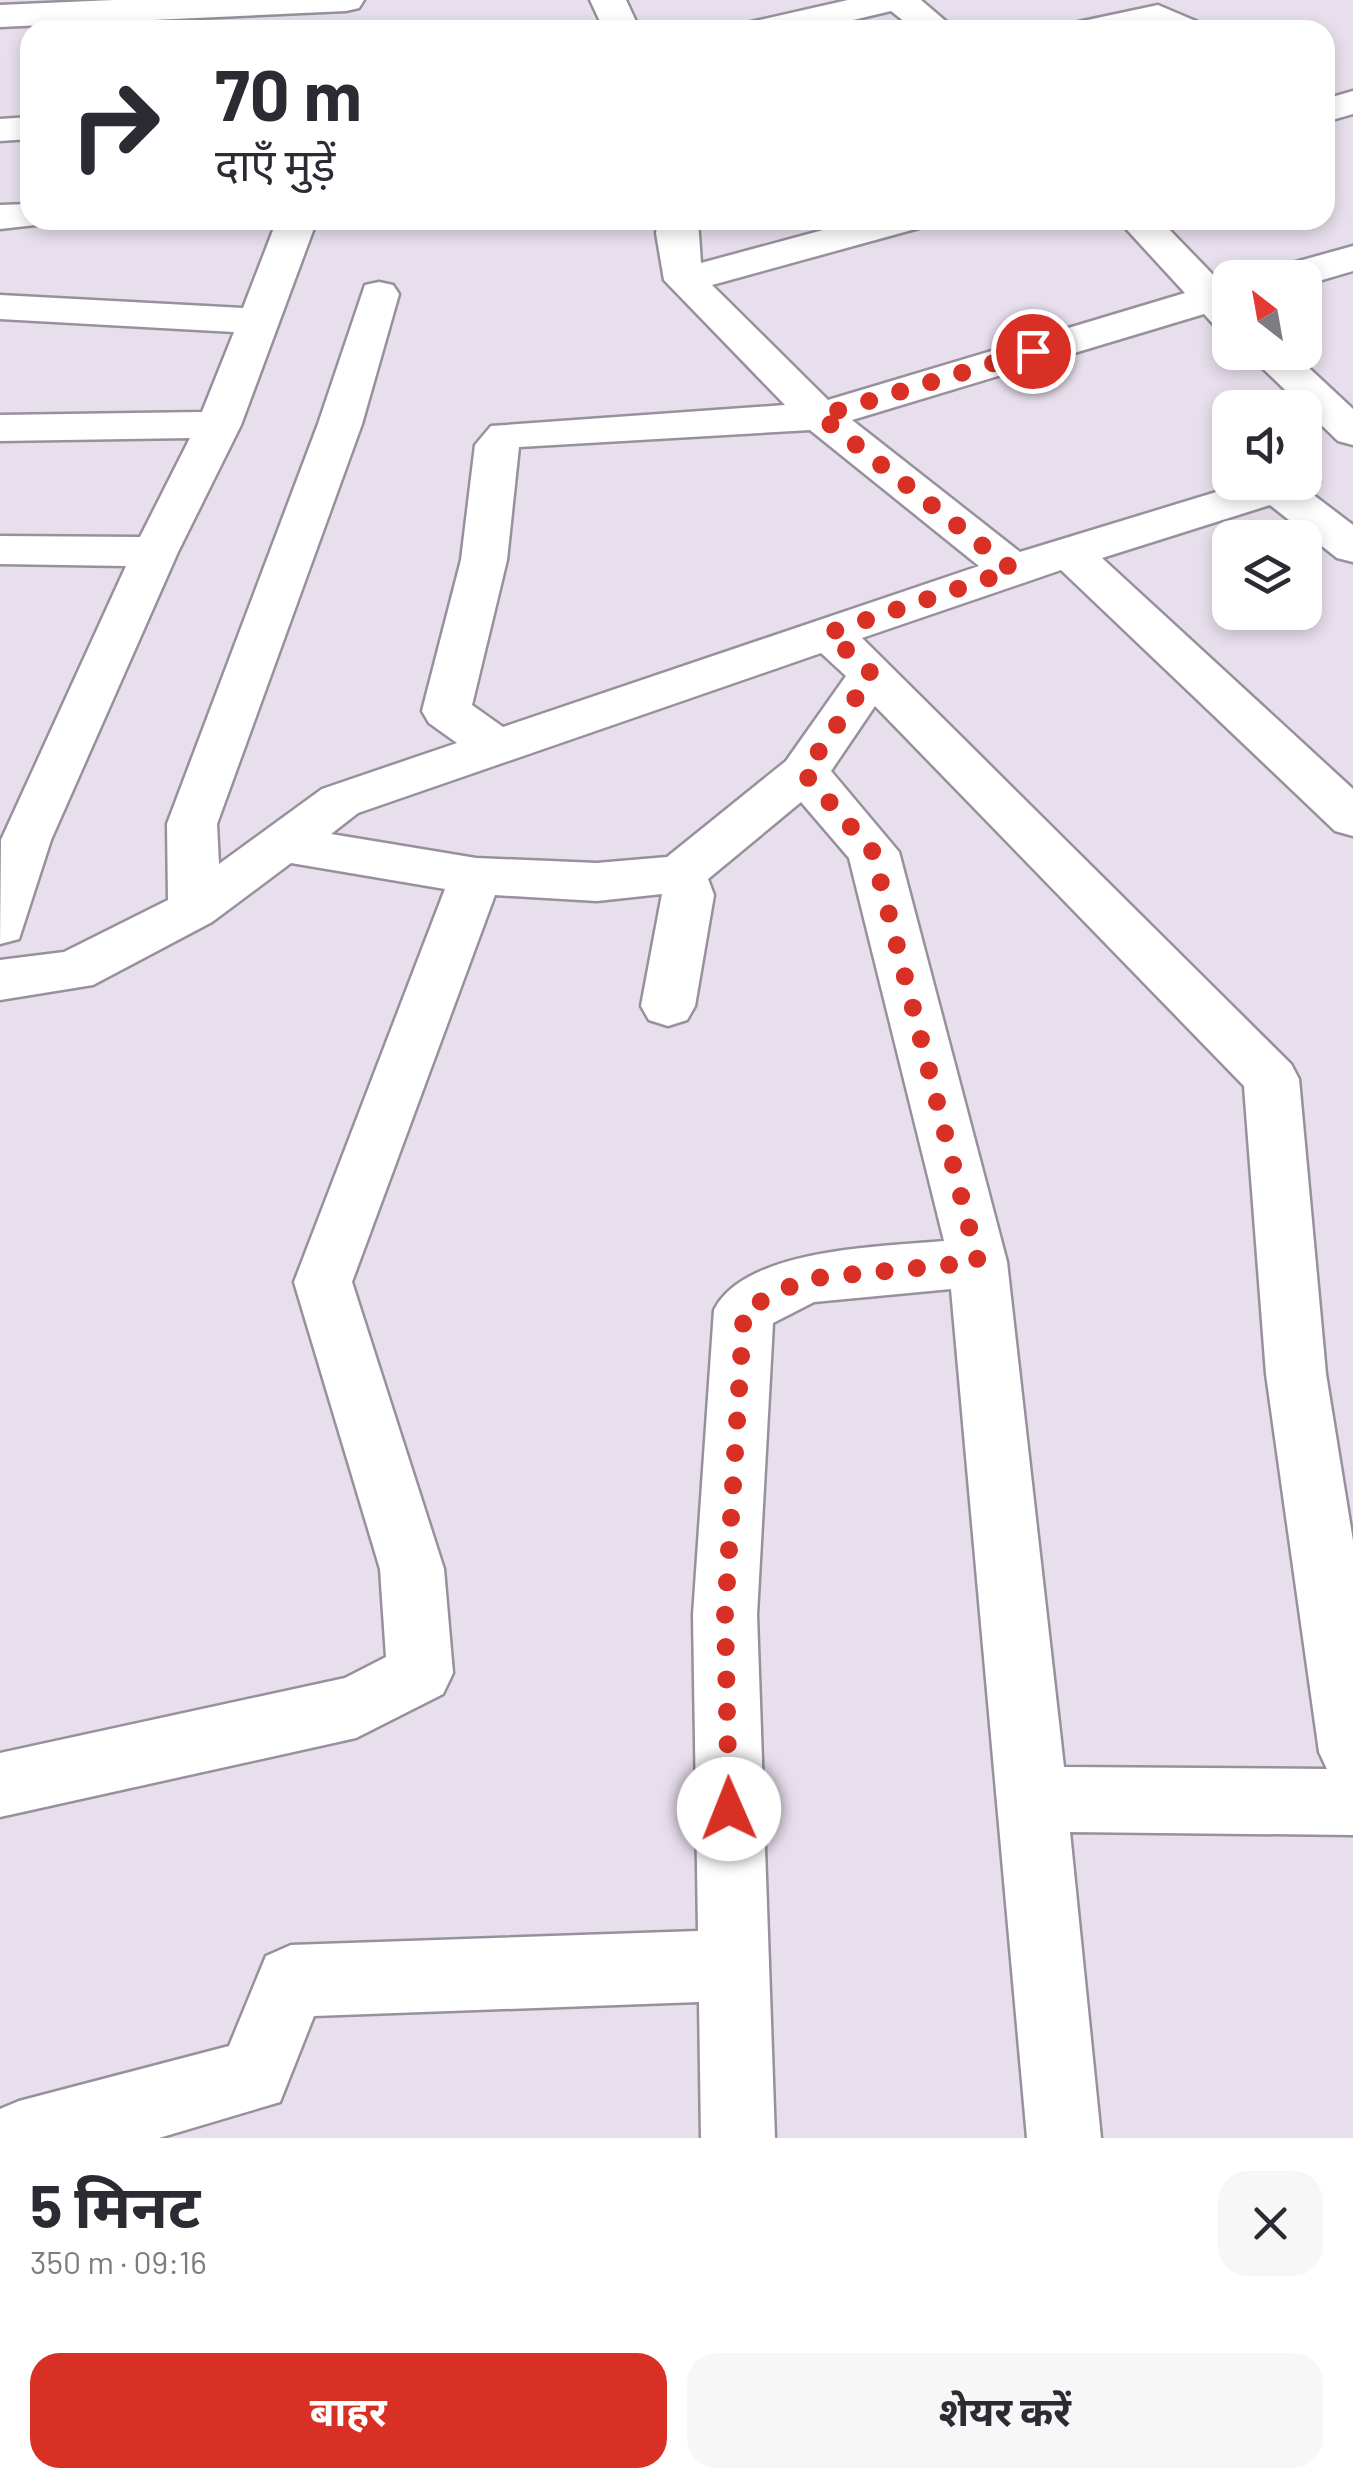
<!DOCTYPE html>
<html lang="hi">
<head>
<meta charset="utf-8">
<style>
	:root { --surface:#fff; --page:#f7f7f7; --text:#2b2b33; --muted:#7c7c81; --accent:#d93025 }
	body { margin:0; font-family:Barlow,"Noto Sans Devanagari",sans-serif; background:var(--page); color:var(--text); height:100vh; display:flex; flex-direction:column; font-size:38px; white-space:nowrap }
	* { box-sizing:border-box; margin:0 }
	p { font-size:32px; color:var(--muted) }
	.icon { flex:none; width:55px; height:55px; fill:none; stroke:currentColor; stroke-width:2; stroke-linecap:round; stroke-linejoin:round }
	.map { position:relative; height:2138px; overflow:hidden }
	.side { display:flex; flex-direction:column; background:var(--surface); flex:1 }
	.side>* { flex:none }
	.guide { position:absolute; left:20px; top:20px; width:1315px; height:210px; border-radius:30px; box-shadow:0 5px 15px #0003; background:#fff; color:var(--text); overflow:hidden }
	.needle { width:65px; rotate:329deg }
	.tools { position:absolute; left:1212px; top:260px; display:grid; gap:20px }
	.tools a { display:grid; place-items:center; width:110px; height:110px; border-radius:20px; background:var(--surface); box-shadow:0 5px 15px #0003; font-size:50px }
	.pin { position:absolute; display:grid; place-items:center; width:85px; height:85px; color:#fff; margin:-42px; border:5px solid #fff; border-radius:50%; box-shadow:0 2px 10px #0007 }
	.me { position:absolute; width:110px; margin:-55px; rotate:359deg; stroke-linejoin:round; filter:drop-shadow(0 0 8px #0008) }
	.turn { display:flex; align-items:center; gap:35px; height:210px; padding:0 30px; font-size:45px }
	.turn .icon { width:130px; height:130px; stroke-width:2.5 }
	.turn b { display:block; font-size:70px; line-height:85px }
	.round { display:grid; place-items:center; flex:none; width:105px; height:105px; border-radius:30px; background:var(--page) }
	.head { display:flex; align-items:center; justify-content:space-between; height:170px; padding:0 30px }
	h1 { font-size:60px; font-weight:700; line-height:75px }
	.action { display:flex; gap:20px; margin-top:auto; padding:20px 30px }
	.action a { flex:1; height:115px; border-radius:30px; background:var(--accent); color:#fff; font-size:40px; font-weight:700; line-height:115px; text-align:center }
	.action a+a { background:var(--page); color:var(--text) }
	.map>svg:first-child { display:block }
	.lines { fill:none; stroke-linecap:round; stroke-linejoin:round }
	.minor-casing { stroke:#98909d; stroke-width:5 }
	.minor { fill:#fff; fill-rule:evenodd }
	.route { stroke:#d93025; stroke-width:18; stroke-dasharray:0 32.4 }
</style>
</head>
<body>
<div class="map">
<svg width="1353" height="2138" viewBox="0 0 1353 2138">
	<rect width="100%" height="100%" fill="#e8dfed"/>
	<g class="lines">
		<defs>
			<g id="minor">
				<polygon points="114,0 364,0 359,8 346,11 0,27 0,5"/>
				<polygon points="590,0 626,0 640,30 604,30"/>
				<polygon points="848,0 921,0 956,30 915,30 891,11 811,30 746,30 751,22"/>
				<polygon points="1158,5 1198,22 1203,30 1073,30 1078,22"/>
				<polygon points="1353,91 1353,114 1325,122 1325,99"/>
				<polygon points="30,117 30,139 0,141 0,119"/>
				<polygon points="30,204 30,220 47,220 44,224 0,229 0,205"/>
				<polygon points="277,220 317,220 241,425 178,552 51,840 19,939 0,944 1,840 126,566 0,564 0,536 140,537 190,438 0,441 0,415 202,412 234,332 0,319 0,295 243,308"/>
				<path d="M658,220H698L701,263L860,220H925L919,228L712,285L828,400L1185,293L1118,220H1160L1221,283L1230,281V329L1215,326L1204,314L852,420L1020,552L1249,482H1305V470L1314,472L1320,482L1311,493L1353,525V562L1337,558L1270,505L1102,558L1353,789V836L1335,831L1061,570L862,638L1291,1064L1299,1079L1326,1374L1353,1541V1835L1070,1832L1101,2138H1027L951,1289L814,1302L773,1323L757,1615L775,2138H701L699,2002L314,2016L280,2102L159,2138H0V2109L19,2101L229,2046L266,1956L291,1945L698,1931L693,1615L714,1310C745,1248 882,1247 944,1241L849,858L801,802L708,879L714,895L695,1006L687,1020L668,1026L649,1020L641,1006L662,894L597,901L495,895L352,1282L444,1569L453,1673L443,1694L356,1738L0,1817V1753L345,1678L386,1657L380,1569L294,1282L445,889L291,863L212,922L93,985L0,1000V960L64,952L168,900L167,824L318,424L365,285L379,282L393,285L399,294L362,424L217,824L219,864L322,789L457,743L429,723L422,711L461,560L475,445L491,426L785,405L664,280L656,233ZM810,430L979,566L503,727L472,705L507,560L519,447ZM821,653L846,676L786,761L667,857L597,863L476,858L331,834L358,813ZM875,706L1244,1086L1266,1374L1319,1752L1327,1769L1064,1767L1007,1262L899,852L831,771Z"/>
				<polygon points="1353,246 1353,271 1305,285 1305,278 1264,278 1270,269"/>
				<polygon points="1246,352 1292,352 1353,409 1353,445 1338,441"/>
			</g>
		</defs>
		<use href="#minor" class="minor-casing"/>
		<use href="#minor" class="minor"/>
	</g>
	<g class="lines">
		<polyline class="route" points="729,1809 725,1614 744,1310 805,1279 978,1262 873,852 804,773 872,674 828,633 1013,570 820,416 1033,351"/>
	</g>
</svg>
<div class="tools">
<a><svg class="needle" viewBox="-14 -14 28 28"><path d="M0-13l5 13h-10z" fill="#e53935"/><path d="M0 13l5-13h-10z" fill="#7c7c81"/></svg></a>
<a><svg class="icon" aria-label="sound" viewBox="0 0 24 24"><path d="M4 9h4l5-4v14l-5-4H4zM17 9q2 3 0 6"/></svg></a>
<a><svg class="icon" aria-label="layers" viewBox="0 0 24 24"><path d="M12 4l9 5-9 5-9-5zM3 14l9 5 9-5"/></svg></a>
</div>
<div class="pin" style="left:1033px;top:351px;background:#d93025"><svg class="icon" aria-label="arrive" viewBox="0 0 24 24"><path d="M6 21V4h12l-3 4 3 4H6"/></svg></div>
<svg class="me" style="left:729px;top:1809px" viewBox="-20 -20 40 40"><circle r="19" fill="#fff"/><path d="M0-13L10 11 0 6-10 11z" fill="#d93025"/></svg>
<div class="guide">
<div class="turn"><svg class="icon" aria-label="right" viewBox="0 0 24 24"><path d="M7 20v-9h11M14 6l5 5-5 5"/></svg><div><b>70 m</b>दाएँ मुड़ें</div></div>
</div>
</div>
<section class="side">
<div class="head"><div><h1>5 मिनट</h1><p>350 m · 09:16</p></div><a class="round"><svg class="icon" aria-label="close" viewBox="0 0 24 24"><path d="M6 6l12 12M18 6L6 18"/></svg></a></div>
<div class="action"><a>बाहर</a><a>शेयर करें</a></div>
</section>
</body>
</html>
